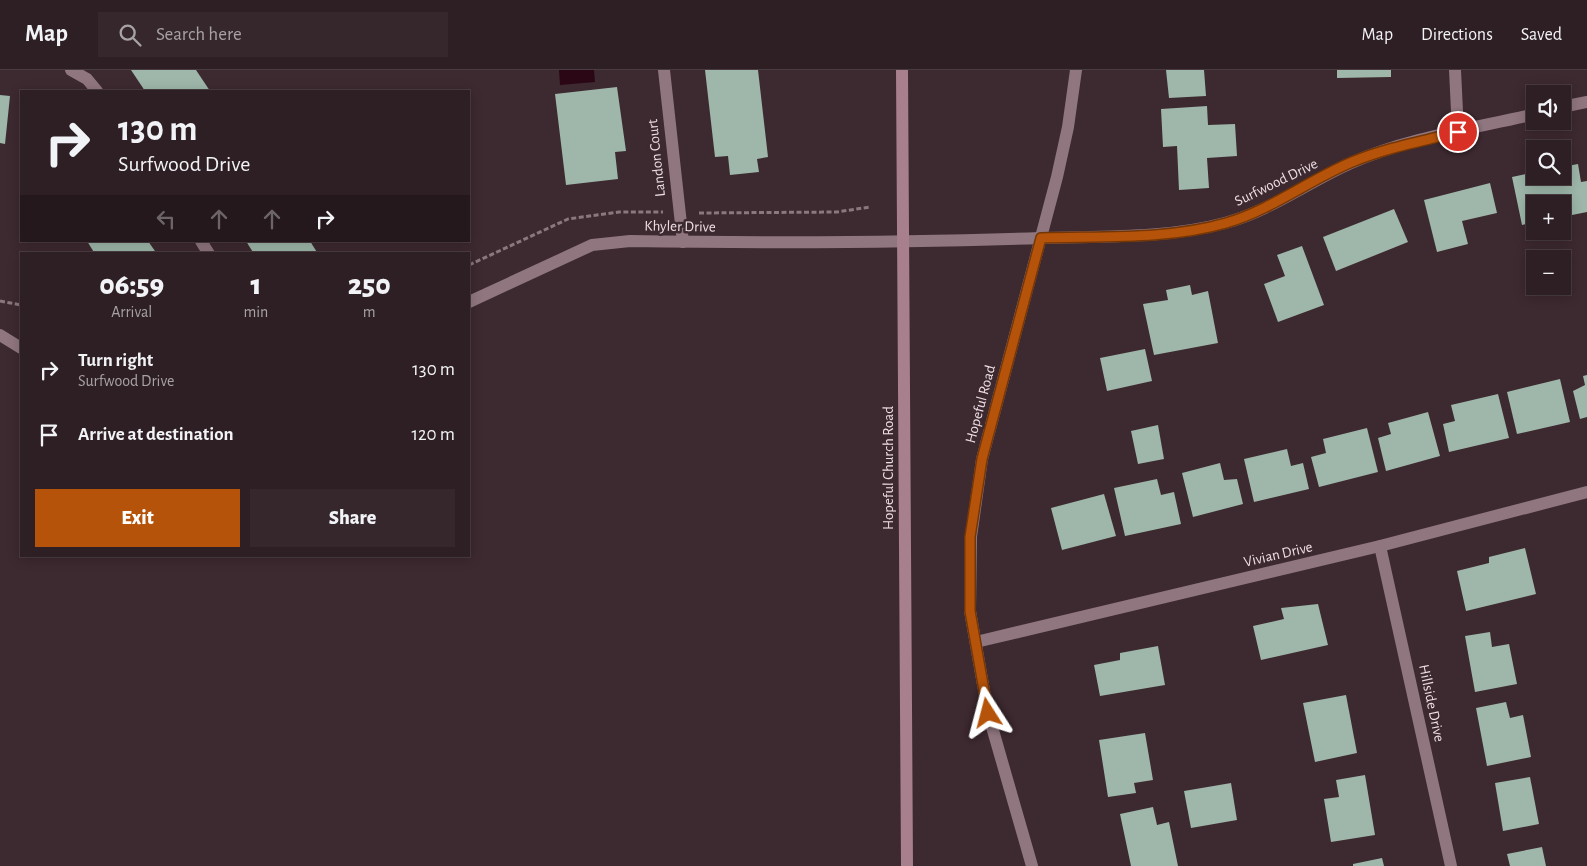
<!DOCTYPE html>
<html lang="en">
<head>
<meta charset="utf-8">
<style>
	:root { --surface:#2e1f24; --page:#36272c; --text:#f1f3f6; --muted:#a7a2a6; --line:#493d41; --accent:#b45309 }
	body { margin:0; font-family:"Alegreya Sans",sans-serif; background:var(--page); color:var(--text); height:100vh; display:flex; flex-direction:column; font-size:19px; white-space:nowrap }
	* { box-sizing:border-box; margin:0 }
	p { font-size:16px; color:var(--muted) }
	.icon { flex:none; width:28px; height:28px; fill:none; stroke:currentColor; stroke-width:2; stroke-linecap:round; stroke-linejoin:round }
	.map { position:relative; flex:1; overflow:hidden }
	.sheet { position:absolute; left:20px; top:182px; width:450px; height:305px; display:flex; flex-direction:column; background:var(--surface); border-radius:0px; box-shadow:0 2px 12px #0003,0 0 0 1px var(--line) }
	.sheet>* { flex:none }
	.top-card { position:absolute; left:20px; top:20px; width:450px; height:152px; border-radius:0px; box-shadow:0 2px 12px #0003,0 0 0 1px var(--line); background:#2e1f24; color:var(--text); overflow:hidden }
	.fabs { position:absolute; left:1526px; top:15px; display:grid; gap:10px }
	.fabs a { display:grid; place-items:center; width:45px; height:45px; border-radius:0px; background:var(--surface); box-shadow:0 2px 12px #0003,0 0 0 1px var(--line); font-size:25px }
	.pin { position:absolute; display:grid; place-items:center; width:42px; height:42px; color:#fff; margin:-21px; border:2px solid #fff; border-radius:50%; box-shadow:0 1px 5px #0007 }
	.me { position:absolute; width:55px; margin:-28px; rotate:351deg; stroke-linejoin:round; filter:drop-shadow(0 0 4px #0008) }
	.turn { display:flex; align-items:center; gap:18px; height:105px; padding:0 15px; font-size:22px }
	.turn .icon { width:65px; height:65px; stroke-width:2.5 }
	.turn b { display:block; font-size:35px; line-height:42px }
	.lanes { display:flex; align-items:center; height:48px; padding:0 15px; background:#0003; justify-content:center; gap:25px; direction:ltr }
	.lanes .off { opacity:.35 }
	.eta { display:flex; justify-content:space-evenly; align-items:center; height:85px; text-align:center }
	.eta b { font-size:30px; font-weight:800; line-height:35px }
	.button { display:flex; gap:10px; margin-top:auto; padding:10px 15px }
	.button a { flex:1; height:58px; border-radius:0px; background:var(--accent); color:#fff; font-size:20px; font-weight:800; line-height:58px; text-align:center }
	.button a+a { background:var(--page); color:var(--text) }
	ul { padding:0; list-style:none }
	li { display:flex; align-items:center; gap:15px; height:65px; padding:0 15px }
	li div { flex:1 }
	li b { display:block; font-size:19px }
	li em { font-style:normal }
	header { display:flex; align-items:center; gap:30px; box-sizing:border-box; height:70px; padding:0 25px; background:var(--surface); border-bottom:1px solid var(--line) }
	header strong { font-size:24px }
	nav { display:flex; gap:28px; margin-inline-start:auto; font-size:18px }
	.search { width:350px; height:45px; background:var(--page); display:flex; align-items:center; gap:12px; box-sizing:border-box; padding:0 18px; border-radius:0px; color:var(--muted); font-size:19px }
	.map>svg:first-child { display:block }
	.water { fill:#2b0716 }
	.building { fill:#9eb7aa }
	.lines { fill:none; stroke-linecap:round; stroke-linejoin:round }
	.path { stroke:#89787e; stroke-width:3; stroke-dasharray:5 2.5; stroke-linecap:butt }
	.street { stroke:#90767e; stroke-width:12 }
	.secondary { stroke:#a87f8c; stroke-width:12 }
	.route-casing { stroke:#753606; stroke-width:12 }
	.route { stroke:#b45309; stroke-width:9 }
	.labels { text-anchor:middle; stroke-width:5; stroke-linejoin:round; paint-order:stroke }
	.street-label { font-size:15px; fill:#eddfe3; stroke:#3d2930 }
</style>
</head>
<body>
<header>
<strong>Map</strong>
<div class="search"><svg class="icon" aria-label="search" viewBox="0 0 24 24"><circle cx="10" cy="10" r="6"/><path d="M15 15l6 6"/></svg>Search here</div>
<nav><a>Map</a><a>Directions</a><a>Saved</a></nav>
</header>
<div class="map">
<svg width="1587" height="796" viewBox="0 0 1587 796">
	<rect width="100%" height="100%" fill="#3d2930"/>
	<polygon class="water" points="559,0 594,0 595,12 560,15"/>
	<g class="building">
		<polygon points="131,0 196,0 210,21 145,21"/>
		<polygon points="705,0 758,0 768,87 757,89 759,102 730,105 728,86 715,87"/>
		<polygon points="1166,0 1204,0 1206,26 1169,28"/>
		<polygon points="1337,0 1391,0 1391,7 1337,8"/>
		<polygon points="617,17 626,81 615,82 618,109 566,115 555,24"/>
		<polygon points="0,25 10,26 5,74 0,73"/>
		<polygon points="1207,36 1208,55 1235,54 1237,86 1207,88 1209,118 1179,120 1177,76 1163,77 1161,39"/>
		<polygon points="1578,94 1581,112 1587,111 1587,142 1562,147 1562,134 1535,134 1535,152 1522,155 1512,107 1535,102 1535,106 1562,106 1562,97"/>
		<polygon points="1490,113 1497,143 1462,151 1468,174 1437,182 1424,130"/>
		<polygon points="1394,139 1408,172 1336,201 1323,167"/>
		<polygon points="87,171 148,171 157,184 95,184"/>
		<polygon points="246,171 310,171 318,184 254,184"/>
		<polygon points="1302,176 1324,235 1278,252 1264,214 1285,206 1277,185"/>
		<polygon points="1190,215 1192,225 1208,221 1218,273 1154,285 1143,234 1168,230 1166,220"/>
		<polygon points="1145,279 1152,311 1107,321 1100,288"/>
		<polygon points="1587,305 1587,347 1580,349 1573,321 1585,315 1583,306"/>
		<polygon points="1560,309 1570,352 1517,364 1507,322"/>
		<polygon points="1498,324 1509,368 1449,382 1443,354 1455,351 1451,335"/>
		<polygon points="1428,342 1440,386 1386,401 1378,368 1391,364 1388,353"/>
		<polygon points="1158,355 1164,389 1138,394 1131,361"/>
		<polygon points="1367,358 1378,402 1319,417 1311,387 1326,383 1323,369"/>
		<polygon points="1287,379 1291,396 1303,393 1309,419 1254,432 1244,389"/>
		<polygon points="1220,393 1224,410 1237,409 1243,434 1193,447 1182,403"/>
		<polygon points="1157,409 1161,425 1174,422 1181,454 1125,466 1114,418"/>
		<polygon points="1104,424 1116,466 1062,480 1051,438"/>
		<polygon points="1525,478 1536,524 1466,541 1457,501 1489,493 1489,487"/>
		<polygon points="1318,534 1328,575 1261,590 1253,556 1284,549 1281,538"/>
		<polygon points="1490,562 1492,577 1509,574 1517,614 1475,622 1465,566"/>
		<polygon points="1158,576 1165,615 1100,626 1094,595 1120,590 1120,583"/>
		<polygon points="1346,625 1357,683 1315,692 1303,633"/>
		<polygon points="1506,632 1510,648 1523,645 1531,687 1487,696 1476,638"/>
		<polygon points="1145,663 1153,710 1134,713 1136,723 1108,727 1099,670"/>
		<polygon points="1365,705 1375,765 1331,772 1324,729 1339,727 1336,710"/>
		<polygon points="1530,707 1539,754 1503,761 1495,713"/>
		<polygon points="1231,713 1237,750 1191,758 1184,721"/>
		<polygon points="1153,737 1157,755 1169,752 1178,796 1131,796 1120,744"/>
		<polygon points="1542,777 1546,796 1510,796 1507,784"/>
		<polygon points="1382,788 1384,796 1353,796 1353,794"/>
	</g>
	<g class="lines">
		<g class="path">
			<polyline points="699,143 837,142 870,137"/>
			<polyline points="469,195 568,149 619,142 663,142"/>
			<polyline points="0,231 21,235"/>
		</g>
		<g class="street">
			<polyline points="71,0 87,9 97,21"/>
			<polyline points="664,0 683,172"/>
			<polyline points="1455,0 1458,62"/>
			<polyline points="1562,37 1587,32"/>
			<polyline points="201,171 209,184"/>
			<path d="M469,232L592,175L630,171C766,173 903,173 1040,168C1100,166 1166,169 1225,153C1270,141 1308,112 1351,93C1407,68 1475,58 1535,44"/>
			<polyline points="0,265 21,278"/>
			<polyline points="1380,476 1451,796"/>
			<polyline points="976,572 1380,476 1587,422"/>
			<polyline points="1032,796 988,643 970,541 971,467 982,389 1057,107 1068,57 1076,0"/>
		</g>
		<polyline class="secondary" points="902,0 907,796"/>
	</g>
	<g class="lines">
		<defs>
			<path id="route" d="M988,643L970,541V467L982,389L1041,168C1101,166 1167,170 1226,153C1271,140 1309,110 1352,92C1386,78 1422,71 1458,62"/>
		</defs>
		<use href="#route" class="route-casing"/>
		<use href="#route" class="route"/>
	</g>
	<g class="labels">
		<g class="street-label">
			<text transform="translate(656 88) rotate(-96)" y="5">Landon Court</text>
			<text transform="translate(1276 112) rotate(-26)" y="5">Surfwood Drive</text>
			<text transform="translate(680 156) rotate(1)" y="5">Khyler Drive</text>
			<text transform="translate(980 334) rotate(-75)" y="5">Hopeful Road</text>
			<text transform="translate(888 398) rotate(-90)" y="5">Hopeful Church Road</text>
			<text transform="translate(1278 484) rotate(-13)" y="5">Vivian Drive</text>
			<text transform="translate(1432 633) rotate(78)" y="5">Hillside Drive</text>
		</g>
	</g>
</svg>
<div class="fabs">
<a><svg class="icon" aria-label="sound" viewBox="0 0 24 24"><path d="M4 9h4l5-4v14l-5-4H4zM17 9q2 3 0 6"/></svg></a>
<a><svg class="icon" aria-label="search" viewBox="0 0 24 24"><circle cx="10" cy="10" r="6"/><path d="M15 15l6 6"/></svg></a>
<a>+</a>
<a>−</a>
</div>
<div class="pin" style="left:1458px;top:62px;background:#d93025"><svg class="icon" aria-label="arrive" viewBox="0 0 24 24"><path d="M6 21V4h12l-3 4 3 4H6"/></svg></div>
<svg class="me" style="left:988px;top:643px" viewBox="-20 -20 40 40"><path d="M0-17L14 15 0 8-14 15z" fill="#b45309" stroke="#fff" stroke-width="4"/></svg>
<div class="top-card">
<div class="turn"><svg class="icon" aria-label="right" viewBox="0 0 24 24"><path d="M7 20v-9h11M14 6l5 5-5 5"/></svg><div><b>130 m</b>Surfwood Drive</div></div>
<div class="lanes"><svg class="icon off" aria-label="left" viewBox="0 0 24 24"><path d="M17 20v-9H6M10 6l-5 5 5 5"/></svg><svg class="icon off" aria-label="ahead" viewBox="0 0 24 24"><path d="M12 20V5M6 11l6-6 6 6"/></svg><svg class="icon off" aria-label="ahead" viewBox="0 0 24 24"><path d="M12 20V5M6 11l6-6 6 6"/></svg><svg class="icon" aria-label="right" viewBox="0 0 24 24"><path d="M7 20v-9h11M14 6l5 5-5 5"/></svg></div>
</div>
<section class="sheet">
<div class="eta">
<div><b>06:59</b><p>Arrival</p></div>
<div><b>1</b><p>min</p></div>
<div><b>250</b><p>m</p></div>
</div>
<ul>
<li><svg class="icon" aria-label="right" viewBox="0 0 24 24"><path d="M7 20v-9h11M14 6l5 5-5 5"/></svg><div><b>Turn right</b><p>Surfwood Drive</p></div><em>130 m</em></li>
<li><svg class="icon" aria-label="arrive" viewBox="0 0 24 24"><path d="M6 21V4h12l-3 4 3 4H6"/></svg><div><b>Arrive at destination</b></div><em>120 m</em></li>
</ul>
<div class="button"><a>Exit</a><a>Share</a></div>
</section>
</div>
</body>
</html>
